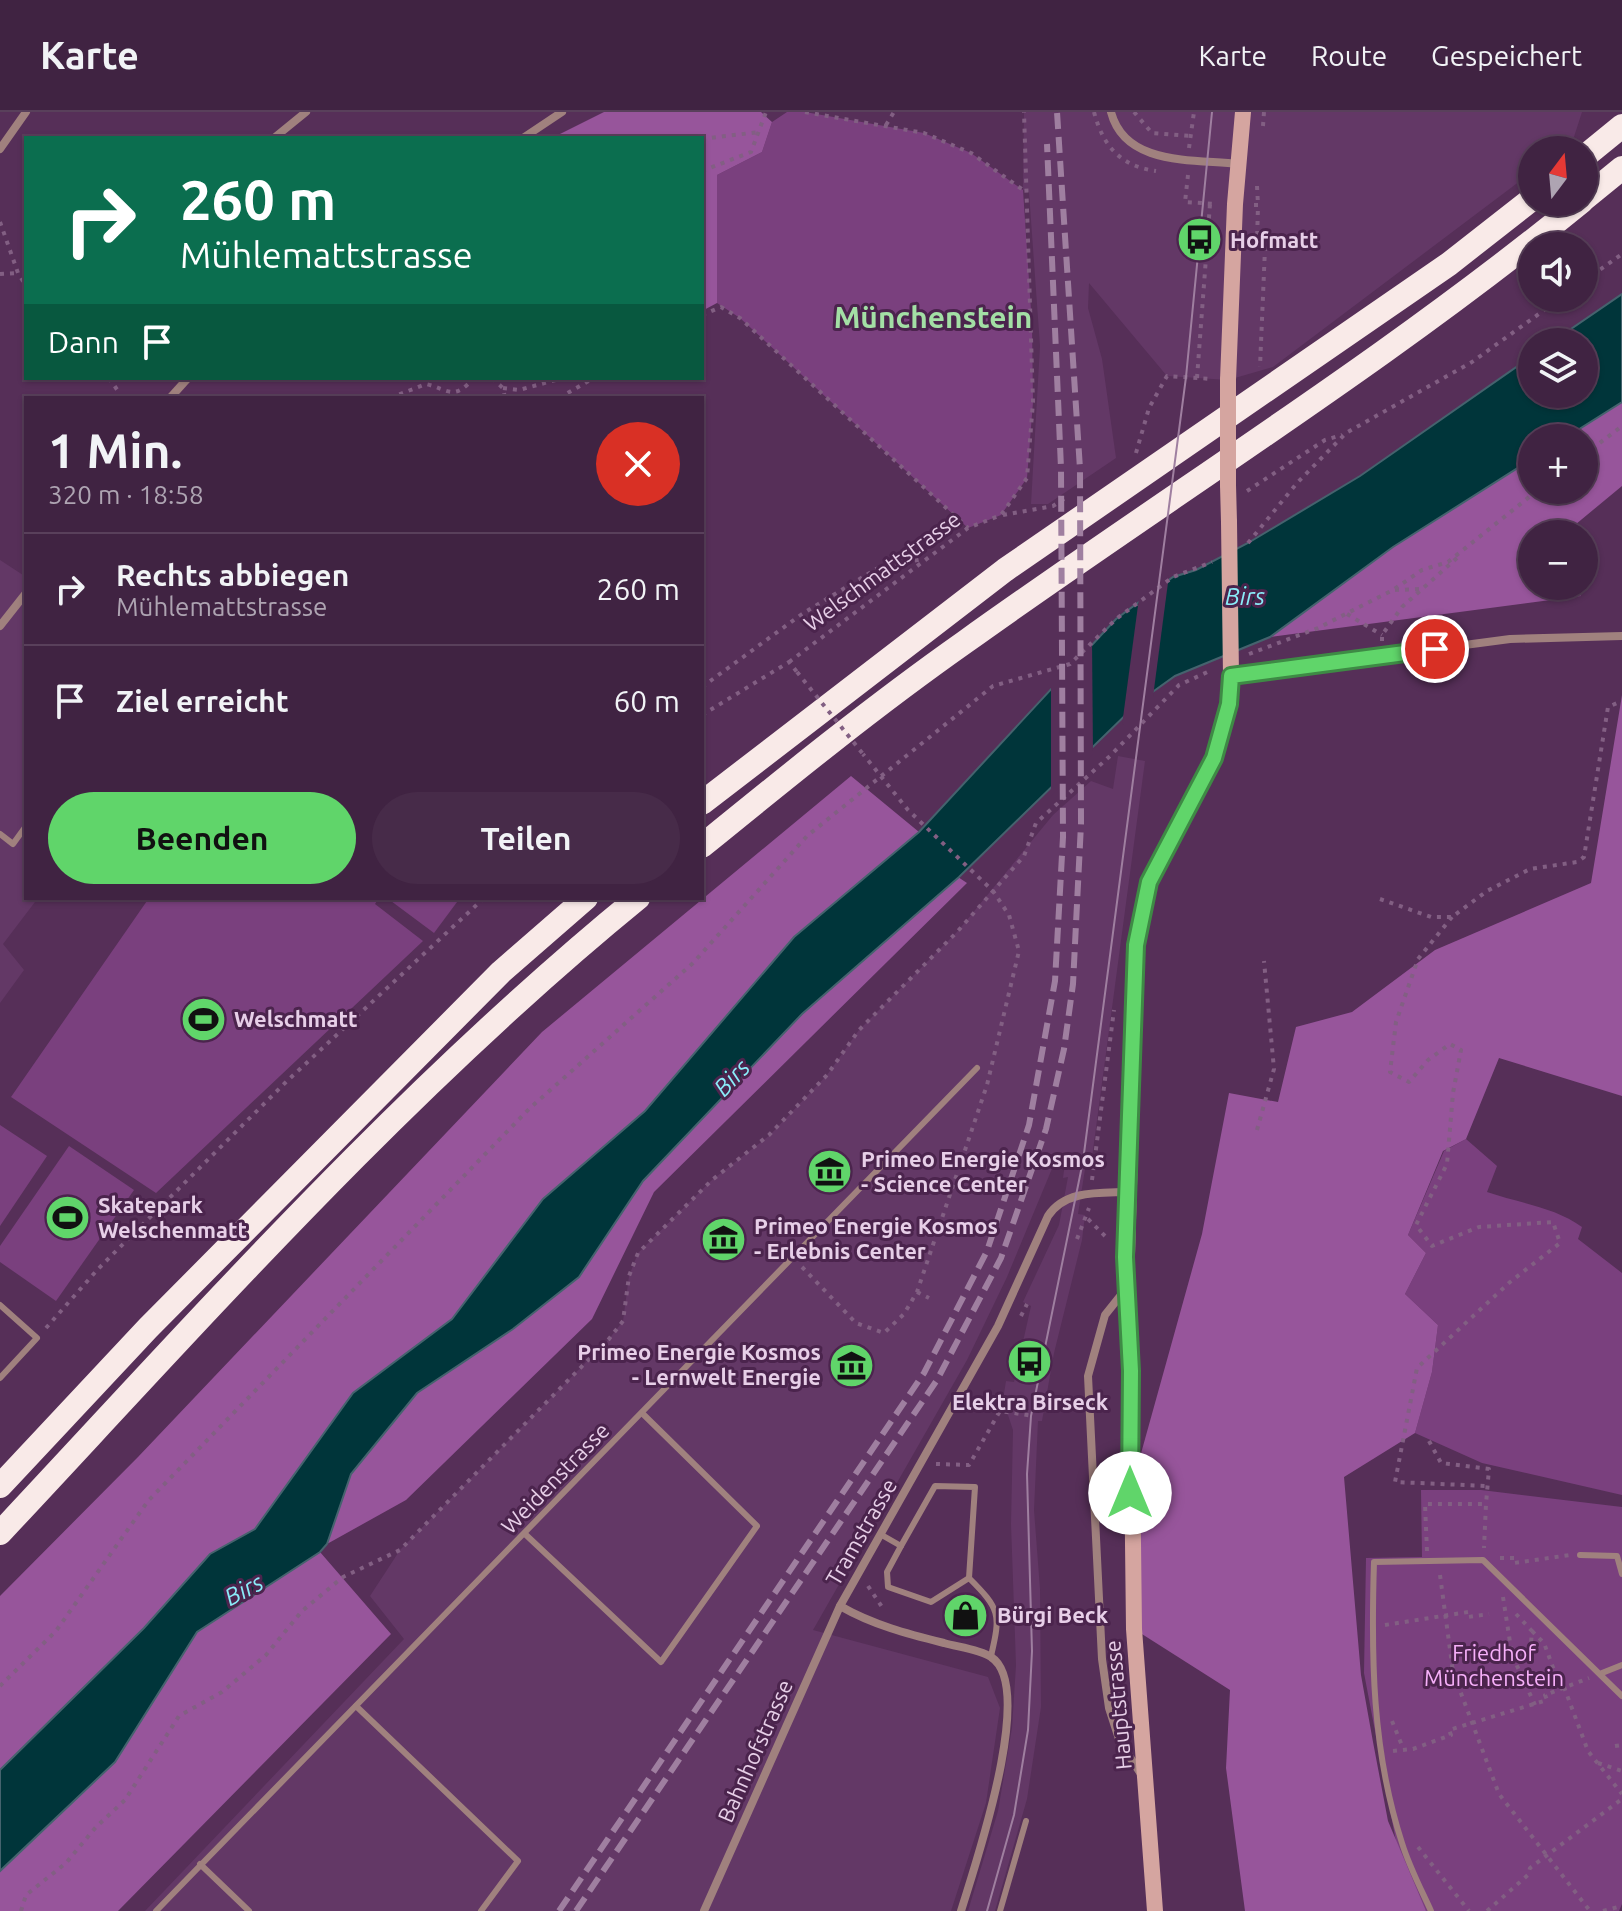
<!DOCTYPE html>
<html lang="de">
<head>
<meta charset="utf-8">
<style>
	:root { --surface:#402342; --page:#472b49; --text:#f1f3f6; --muted:#aea4b2; --line:#59405b; --accent:#60d56a }
	body { margin:0; font-family:Ubuntu,sans-serif; background:var(--page); color:var(--text); height:100vh; display:flex; flex-direction:column; font-size:30px; white-space:nowrap }
	* { box-sizing:border-box; margin:0 }
	p { font-size:26px; color:var(--muted) }
	.icon { flex:none; width:44px; height:44px; fill:none; stroke:currentColor; stroke-width:2; stroke-linecap:round; stroke-linejoin:round }
	.map { position:relative; flex:1; overflow:hidden }
	.panel { position:absolute; left:24px; top:284px; width:680px; height:504px; display:flex; flex-direction:column; background:var(--surface); border-radius:0px; box-shadow:0 2px 6px #0004,0 0 0 2px var(--line) }
	.panel>* { flex:none }
	.guide { position:absolute; left:24px; top:24px; width:680px; height:244px; border-radius:0px; box-shadow:0 2px 6px #0004,0 0 0 2px var(--line); background:#0b6e4f; color:#fff; overflow:hidden }
	.needle { width:52px; rotate:16deg }
	.controls { position:absolute; left:1518px; top:24px; display:grid; gap:16px }
	.controls a { display:grid; place-items:center; width:80px; height:80px; border-radius:50%; background:var(--surface); box-shadow:0 2px 6px #0004,0 0 0 2px var(--line); font-size:40px }
	.pin { position:absolute; display:grid; place-items:center; width:68px; height:68px; color:#fff; margin:-34px; border:4px solid #fff; border-radius:50%; box-shadow:0 2px 8px #0007 }
	.me { position:absolute; width:88px; margin:-44px; rotate:0deg; stroke-linejoin:round; filter:drop-shadow(0 0 6px #0008) }
	.turn { display:flex; align-items:center; gap:28px; height:168px; padding:0 24px; font-size:36px }
	.turn .icon { width:104px; height:104px; stroke-width:2.5 }
	.turn b { display:block; font-size:56px; line-height:68px }
	.then { display:flex; align-items:center; height:76px; padding:0 24px; background:#0003; gap:16px; font-size:30px }
	.round { display:grid; place-items:center; flex:none; width:84px; height:84px; border-radius:42px; background:var(--page) }
	.overview { display:flex; align-items:center; justify-content:space-between; height:136px; padding:0 24px }
	h1 { font-size:48px; font-weight:700; line-height:60px }
	.button { display:flex; gap:16px; margin-top:auto; padding:16px 24px }
	.button a { flex:1; height:92px; border-radius:48px; background:var(--accent); color:#111; font-size:32px; font-weight:700; line-height:92px; text-align:center }
	.button a+a { background:var(--page); color:var(--text) }
	ul { padding:0; list-style:none }
	li { display:flex; align-items:center; gap:24px; height:112px; padding:0 24px; border-top:2px solid var(--line) }
	li div { flex:1 }
	li b { display:block; font-size:30px }
	li em { font-style:normal }
	header { display:flex; align-items:center; gap:48px; box-sizing:border-box; height:112px; padding:0 40px; background:var(--surface); border-bottom:2px solid var(--line) }
	header strong { font-size:38px }
	nav { display:flex; gap:44px; margin-inline-start:auto; font-size:28px }
	.map>svg:first-child { display:block }
	.built { fill:#633866 }
	.green { fill:#7a407e }
	.forest { fill:#97559b }
	.water { fill:#00353a; stroke:#45636e; stroke-width:2 }
	.pier { fill:#562f58 }
	.lines { fill:none; stroke-linecap:round; stroke-linejoin:round }
	.path { stroke:#825f83; stroke-width:4; stroke-dasharray:4 6; stroke-linecap:butt }
	.lane { stroke:#a0817e; stroke-width:6 }
	.street { stroke:#a0817e; stroke-width:8 }
	.secondary { stroke:#d5a5a0; stroke-width:16 }
	.highway { stroke:#f9eae8; stroke-width:24 }
	.tram { stroke:#9f7fa0; stroke-width:2 }
	.rail { stroke:#9f7fa0; stroke-width:6; stroke-dasharray:16 8; stroke-linecap:butt }
	.path-bridge { stroke:#825f83; stroke-width:4; stroke-dasharray:4 6; stroke-linecap:butt }
	.secondary-bridge { stroke:#d5a5a0; stroke-width:16 }
	.route-casing { stroke:#3e8a45; stroke-width:20 }
	.route { stroke:#60d56a; stroke-width:14 }
	.labels { text-anchor:middle; stroke-width:6; stroke-linejoin:round; paint-order:stroke }
	.poi-label { font-size:22px; font-weight:bold; fill:#e7cfe8; stroke:#4b244d; text-anchor:start }
	.street-label { font-size:22px; fill:#e7cfe8; stroke:#4b244d }
	.park-label { font-size:22px; fill:#f7b0fa; stroke:#4b244d }
	.water-label { font-size:24px; font-style:italic; fill:#8aedf9; stroke:#4b244d }
	.district-label { font-size:30px; font-weight:bold; fill:#a3dfa5; stroke:#4b244d }
</style>
</head>
<body>
<header>
<strong>Karte</strong>
<nav><a>Karte</a><a>Route</a><a>Gespeichert</a></nav>
</header>
<div class="map">
<svg width="1622" height="1799" viewBox="0 0 1622 1799">
	<rect width="100%" height="100%" fill="#562f58"/>
	<g class="built">
		<polygon points="1024,0 1582,0 1572,31 1562,38 1532,38 1532,60 1273,255 1228,268 1167,264 1089,171 1088,196 1102,247 1116,346 1048,392 1031,392 1040,234 1029,80 1023,78"/>
		<polygon points="0,448 26,465 26,786 38,786 3,832 24,858 0,891"/>
		<polygon points="1118,644 1145,649 1091,1053 1085,1057 1078,1102 1085,1103 1082,1128 1054,1241 1042,1309 1038,1309 1034,1398 1040,1477 1041,1595 1027,1687 995,1799 968,1799 998,1699 1012,1616 1016,1553 1011,1412 1013,1318 1003,1288 1006,1269 1014,1270 1031,1194 1023,1190 1059,1113 1068,1065 1063,1066 1065,1051 1056,1047 1007,1165 967,1248 813,1518 988,1565 1000,1596 986,1691 951,1799 145,1799 404,1527 370,1484 400,1438 609,1227 623,1209 629,1164 638,1141 712,1068 770,1023 827,963 859,918 957,820 1053,703 1091,669 1113,677"/>
	</g>
	<g class="green">
		<polygon points="787,0 805,0 924,21 971,41 1023,78 1032,214 1033,290 1027,366 1001,403 968,416 740,206 717,191 717,63 762,40 772,10"/>
		<polygon points="149,786 379,786 375,792 423,829 156,1081 11,985"/>
		<polygon points="393,786 460,786 434,821 391,789"/>
		<polygon points="0,1013 47,1044 0,1114"/>
		<path d="M1466,1027L1497,1054L1487,1080C1519,1091 1555,1095 1582,1115L1578,1127L1622,1161V1383L1482,1351L1415,1321L1432,1260L1438,1213L1405,1182L1426,1141L1408,1123L1444,1039Z"/>
		<polygon points="69,1034 134,1078 56,1189 0,1150 0,1134"/>
		<polygon points="1421,1378 1481,1378 1622,1395 1622,1792 1619,1799 1426,1799 1402,1761 1364,1561 1366,1446 1422,1445"/>
	</g>
	<g class="forest">
		<polygon points="604,0 761,0 772,10 762,40 717,63 717,191 702,199 702,26 552,26"/>
		<polygon points="1622,290 1622,374 1564,422 1532,422 1532,474 1573,474 1581,484 1270,525 1393,435 1532,347 1532,378 1584,378 1584,326 1565,326"/>
		<polygon points="1622,583 1622,984 1499,946 1466,1027 1443,1039 1408,1123 1426,1141 1405,1182 1438,1213 1432,1260 1415,1321 1344,1365 1361,1563 1373,1630 1388,1709 1426,1799 1245,1799 1226,1656 1230,1578 1134,1517 1130,1381 1202,1122 1229,981 1278,990 1296,915 1352,900 1435,838 1591,771"/>
		<polygon points="851,664 919,720 794,825 645,999 543,1087 452,1207 353,1281 255,1417 210,1442 144,1516 0,1658 0,1484 138,1345 542,920"/>
		<polygon points="958,765 967,771 654,1080 592,1207 406,1388 327,1432 351,1362 417,1281 513,1217 579,1165 643,1069 799,904"/>
		<polygon points="320,1440 391,1522 118,1799 0,1799 0,1759 115,1650 197,1520"/>
	</g>
	<polygon class="water" points="1622,182 1622,290 1565,326 1532,326 1532,347 1393,435 1270,525 1175,564 1140,589 959,765 802,902 643,1069 579,1165 513,1217 417,1281 351,1362 327,1432 320,1440 197,1520 115,1650 0,1759 0,1658 144,1516 210,1442 255,1417 353,1281 452,1207 543,1087 645,999 794,825 919,720 1116,507 1173,465 1196,458 1248,431 1360,364 1532,244 1532,282 1584,282 1584,230 1552,230"/>
	<g class="pier">
		<polygon points="1169,463 1153,585 1122,613 1139,486"/>
		<polygon points="1092,528 1093,642 1051,684 1051,568"/>
	</g>
	<g class="lines">
		<g class="path">
			<polyline points="805,0 924,21 971,41 1023,78"/>
			<path d="M1094,0C1103,34 1120,54 1156,59"/>
			<polyline points="1134,0 1152,21 1191,24"/>
			<polyline points="886,13 894,0"/>
			<polyline points="1263,14 1264,0"/>
			<polyline points="640,26 645,26"/>
			<polyline points="702,27 759,20"/>
			<polyline points="1189,36 1194,0"/>
			<polyline points="702,59 751,40 766,0"/>
			<polyline points="1188,63 1185,90 1217,92"/>
			<polyline points="1257,74 1258,93"/>
			<polyline points="1254,93 1258,93 1257,130 1265,136 1260,255"/>
			<polyline points="0,110 18,161 26,174"/>
			<polyline points="0,162 18,161"/>
			<polyline points="1584,169 1622,142"/>
			<polyline points="702,203 721,195 740,206 968,416"/>
			<polyline points="109,266 118,279 117,286"/>
			<polyline points="492,266 503,276 505,286"/>
			<polyline points="1197,266 1210,92"/>
			<polyline points="503,276 519,278 563,266"/>
			<path d="M390,286L426,272C450,278 453,289 474,266"/>
			<polyline points="559,286 594,266"/>
			<polyline points="1136,341 1149,296 1167,264 1213,267"/>
			<polyline points="1584,343 1622,314"/>
			<polyline points="1247,379 1325,328 1342,323"/>
			<polyline points="1003,403 1053,394 1067,385"/>
			<polyline points="1248,431 1297,371 1346,321 1472,250 1561,186"/>
			<polyline points="1395,478 1422,477"/>
			<polyline points="1347,502 1382,523"/>
			<polyline points="1382,529 1382,523 1402,495 1458,445"/>
			<polyline points="1249,542 1318,516 1393,478 1422,458 1448,450 1538,378"/>
			<polyline points="789,550 968,416 1001,403 1027,366 1033,290 1024,0"/>
			<polyline points="702,575 802,502 876,457 922,447"/>
			<polyline points="702,603 789,550 797,560"/>
			<polyline points="1380,787 1431,805 1452,805 1487,779 1530,757 1577,750 1584,745 1608,595 1622,589"/>
			<polyline points="1452,805 1418,847 1396,910 1390,960 1409,970 1428,948 1450,932 1461,938 1453,981 1447,1052 1416,1113 1432,1134 1479,1115 1553,1110 1560,1131 1510,1170 1417,1256 1395,1370 1487,1374"/>
			<polyline points="1257,1018 1274,957 1264,849"/>
			<polyline points="1092,1068 1114,898"/>
			<polyline points="1088,1107 1109,1128"/>
			<polyline points="1077,1127 1089,1096"/>
			<polyline points="802,1155 856,1211 884,1221 904,1202 917,1180 987,973 1019,839 1009,803 993,779 908,698 863,642"/>
			<polyline points="917,1180 929,1186"/>
			<polyline points="1021,1204 1027,1192"/>
			<polyline points="46,1216 98,1157 286,970 484,786"/>
			<polyline points="1429,1329 1441,1351 1489,1357 1486,1392"/>
			<polyline points="936,1352 969,1353 1000,1299 1034,1304"/>
			<polyline points="1427,1439 1425,1392 1486,1392 1484,1436"/>
			<polyline points="1500,1446 1514,1446 1514,1451 1570,1443"/>
			<polyline points="1440,1463 1453,1560 1499,1682 1590,1799"/>
			<polyline points="868,1474 884,1498"/>
			<polyline points="1503,1485 1512,1543 1535,1593"/>
			<polyline points="1516,1502 1532,1519 1530,1543"/>
			<polyline points="1385,1513 1468,1500 1468,1505 1489,1502"/>
			<polyline points="1532,1519 1544,1531 1561,1577"/>
			<polyline points="0,1574 56,1519 148,1389 529,997 693,851 807,724 993,574 1070,552 1116,507 1173,465 1212,450"/>
			<polyline points="1564,1575 1588,1639 1622,1682"/>
			<polyline points="1392,1609 1403,1636"/>
			<polyline points="1615,1634 1622,1633"/>
			<polyline points="1393,1639 1413,1637 1451,1623 1449,1618 1547,1588 1545,1583 1589,1566"/>
			<polyline points="1598,1651 1622,1659"/>
			<polyline points="1418,1735 1469,1799"/>
			<polyline points="21,1799 26,1783 66,1751 96,1715 125,1688 179,1604 222,1580 266,1543 302,1499 343,1465 400,1438 609,1227 623,1209 629,1164 638,1141 712,1068 769,1023 827,963 859,918 957,820 1024,744 1036,711 1110,644 1179,573 1212,558"/>
			<polyline points="1487,1799 1528,1763 1530,1756 1622,1687"/>
			<polyline points="1603,1799 1622,1794"/>
		</g>
		<g class="lane">
			<polyline points="0,722 13,732 26,714"/>
			<polyline points="0,1193 37,1226 0,1266"/>
			<polyline points="525,1422 661,1550 757,1414 643,1302"/>
			<path d="M880,1422L901,1434L935,1374L975,1375L969,1466C1000,1497 1001,1502 991,1544"/>
			<polyline points="901,1434 887,1460 888,1475 931,1490 969,1466"/>
			<polyline points="1580,1443 1617,1444 1622,1462"/>
			<polyline points="1602,1561 1622,1553"/>
			<polyline points="356,1594 518,1749 481,1799"/>
			<polyline points="200,1752 249,1799"/>
			<polyline points="156,1799 977,956"/>
			<polyline points="1000,1799 1026,1709"/>
			<path d="M1431,1799C1421,1777 1409,1754 1402,1731C1372,1639 1371,1545 1374,1450L1483,1448L1622,1584"/>
		</g>
		<g class="street">
			<path d="M1111,0C1125,54 1193,47 1238,52"/>
			<polyline points="274,26 306,0"/>
			<polyline points="523,26 562,0"/>
			<polyline points="0,37 26,0"/>
			<polyline points="170,286 188,266"/>
			<polyline points="0,514 26,481"/>
			<polyline points="1231,564 1510,527 1622,524"/>
			<polyline points="1125,1178 1105,1203 1088,1264 1102,1547 1109,1596 1120,1630 1141,1662"/>
			<path d="M840,1494C873,1513 908,1522 944,1531C958,1535 979,1537 991,1545C1037,1574 974,1756 961,1799"/>
			<path d="M704,1799L840,1494L998,1214L1048,1104C1065,1078 1099,1081 1126,1080"/>
		</g>
		<g class="secondary">
			<polyline points="1228,268 1235,92 1243,0"/>
			<polyline points="1228,373 1229,410"/>
			<polyline points="1155,1799 1134,1517 1131,1259 1126,1177 1136,833 1149,770 1214,646 1229,592 1231,564"/>
		</g>
		<g class="highway">
			<polyline points="1584,45 1622,14"/>
			<polyline points="1584,87 1622,56"/>
			<polyline points="702,691 1005,458 1449,152 1532,87"/>
			<path d="M702,734C788,664 874,594 965,530C1170,383 1385,250 1581,90"/>
			<polyline points="0,1374 148,1216 501,860 586,786"/>
			<path d="M0,1421C205,1202 405,976 638,786"/>
		</g>
		<polyline class="tram" points="987,1799 1014,1703 1028,1618 1032,1539 1027,1362 1031,1304 1083,1049 1186,265 1212,0"/>
		<g class="rail">
			<polyline points="559,1799 924,1261 987,1139 1029,1013 1055,869 1063,725 1061,356 1047,32"/>
			<polyline points="576,1799 937,1268 1001,1146 1046,1017 1064,937 1073,872 1081,712 1080,357 1057,0"/>
		</g>
		<polyline class="path-bridge" points="797,560 863,642"/>
		<g class="secondary-bridge">
			<polyline points="1228,268 1228,373"/>
			<polyline points="1229,410 1231,564"/>
		</g>
	</g>
	<g class="lines">
		<defs>
			<polyline id="route" points="1130,1381 1131,1259 1125,1145 1136,833 1149,770 1214,646 1229,592 1231,564 1435,537"/>
		</defs>
		<use href="#route" class="route-casing"/>
		<use href="#route" class="route"/>
	</g>
	<defs>
		<symbol id="bus-disc" viewBox="-11 -11 22 22"><circle r="9.5" fill="#60d56a" stroke="#4b244d"/><path d="M-5-6H5V4H4V6H2V4H-2V6H-4V4H-5ZM-3.5-4V0h7V-4ZM-3.5 1.2v1.5H-2V1.2ZM2 1.2v1.5H3.5V1.2Z" fill="#111"/></symbol>
		<symbol id="stadium-disc" viewBox="-11 -11 22 22"><circle r="9.5" fill="#60d56a" stroke="#4b244d"/><path d="M0-5a6.5 5 0 1 0 0 10a6.5 5 0 1 0 0-10ZM-3.5-1.8h7v3.6h-7Z" fill="#111"/></symbol>
		<symbol id="museum-disc" viewBox="-11 -11 22 22"><circle r="9.5" fill="#60d56a" stroke="#4b244d"/><path d="M0-6L6-3V-2H-6V-3ZM-5-1h2V3h-2ZM-1-1h2V3h-2ZM3-1h2V3H3ZM-6 4H6V6H-6Z" fill="#111"/></symbol>
		<symbol id="shop-disc" viewBox="-11 -11 22 22"><circle r="9.5" fill="#60d56a" stroke="#4b244d"/><path d="M-5-2.5h2.3a2.7 3.5 0 0 1 5.4 0H5L5.5 6h-11ZM-1.5-2.5h3a1.5 2.3 0 0 0-3 0Z" fill="#111"/></symbol>
	</defs>
	<g fill-rule="evenodd">
		<use href="#bus-disc" x="1174" y="102" width="51" height="51"/>
		<use href="#stadium-disc" x="178" y="882" width="51" height="51"/>
		<use href="#museum-disc" x="804" y="1034" width="51" height="51"/>
		<use href="#stadium-disc" x="42" y="1080" width="51" height="51"/>
		<use href="#museum-disc" x="698" y="1102" width="51" height="51"/>
		<use href="#bus-disc" x="1004" y="1224" width="51" height="51"/>
		<use href="#museum-disc" x="826" y="1228" width="51" height="51"/>
		<use href="#shop-disc" x="940" y="1478" width="51" height="51"/>
	</g>
	<g class="labels">
		<g class="poi-label">
			<text x="1230" y="136">Hofmatt</text>
			<text x="234" y="915">Welschmatt</text>
			<text x="861" y="1055">Primeo Energie Kosmos<tspan x="861" dy="25">- Science Center</tspan></text>
			<text x="98" y="1101">Skatepark<tspan x="98" dy="25">Welschenmatt</tspan></text>
			<text x="754" y="1122">Primeo Energie Kosmos<tspan x="754" dy="25">- Erlebnis Center</tspan></text>
			<text x="821" y="1248" text-anchor="end">Primeo Energie Kosmos<tspan x="821" dy="25">- Lernwelt Energie</tspan></text>
			<text x="1030" y="1298" text-anchor="middle">Elektra Birseck</text>
			<text x="997" y="1511">Bürgi Beck</text>
		</g>
		<g class="street-label">
			<text transform="translate(882 459) rotate(-36)" y="8">Welschmattstrasse</text>
			<text transform="translate(555 1366) rotate(-46)" y="8">Weidenstrasse</text>
			<text transform="translate(861 1420) rotate(-60)" y="8">Tramstrasse</text>
			<text transform="translate(1118 1593) rotate(-95)" y="8">Hauptstrasse</text>
			<text transform="translate(755 1639) rotate(-66)" y="8">Bahnhofstrasse</text>
		</g>
		<g class="park-label">
			<text x="1494" y="1549">Friedhof<tspan x="1494" dy="25">Münchenstein</tspan></text>
		</g>
		<g class="water-label">
			<text x="1245" y="493">Birs</text>
			<text transform="translate(732 966) rotate(-47)" y="8">Birs</text>
			<text transform="translate(244 1478) rotate(-28)" y="8">Birs</text>
		</g>
		<g class="district-label">
			<text x="933" y="216">Münchenstein</text>
		</g>
	</g>
</svg>
<div class="controls">
<a><svg class="needle" viewBox="-14 -14 28 28"><path d="M0-13l5 13h-10z" fill="#e53935"/><path d="M0 13l5-13h-10z" fill="#aea4b2"/></svg></a>
<a><svg class="icon" aria-label="sound" viewBox="0 0 24 24"><path d="M4 9h4l5-4v14l-5-4H4zM17 9q2 3 0 6"/></svg></a>
<a><svg class="icon" aria-label="layers" viewBox="0 0 24 24"><path d="M12 4l9 5-9 5-9-5zM3 14l9 5 9-5"/></svg></a>
<a>+</a>
<a>−</a>
</div>
<div class="pin" style="left:1435px;top:537px;background:#d93025"><svg class="icon" aria-label="arrive" viewBox="0 0 24 24"><path d="M6 21V4h12l-3 4 3 4H6"/></svg></div>
<svg class="me" style="left:1130px;top:1381px" viewBox="-20 -20 40 40"><circle r="19" fill="#fff"/><path d="M0-13L10 11 0 6-10 11z" fill="#60d56a"/></svg>
<div class="guide">
<div class="turn"><svg class="icon" aria-label="right" viewBox="0 0 24 24"><path d="M7 20v-9h11M14 6l5 5-5 5"/></svg><div><b>260 m</b>Mühlemattstrasse</div></div>
<div class="then">Dann<svg class="icon" aria-label="arrive" viewBox="0 0 24 24"><path d="M6 21V4h12l-3 4 3 4H6"/></svg></div>
</div>
<section class="panel">
<div class="overview"><div><h1>1 Min.</h1><p>320 m · 18:58</p></div><a class="round" style="background:#d93025;color:#fff"><svg class="icon" aria-label="close" viewBox="0 0 24 24"><path d="M6 6l12 12M18 6L6 18"/></svg></a></div>
<ul>
<li><svg class="icon" aria-label="right" viewBox="0 0 24 24"><path d="M7 20v-9h11M14 6l5 5-5 5"/></svg><div><b>Rechts abbiegen</b><p>Mühlemattstrasse</p></div><em>260 m</em></li>
<li><svg class="icon" aria-label="arrive" viewBox="0 0 24 24"><path d="M6 21V4h12l-3 4 3 4H6"/></svg><div><b>Ziel erreicht</b></div><em>60 m</em></li>
</ul>
<div class="button"><a>Beenden</a><a>Teilen</a></div>
</section>
</div>
</body>
</html>
